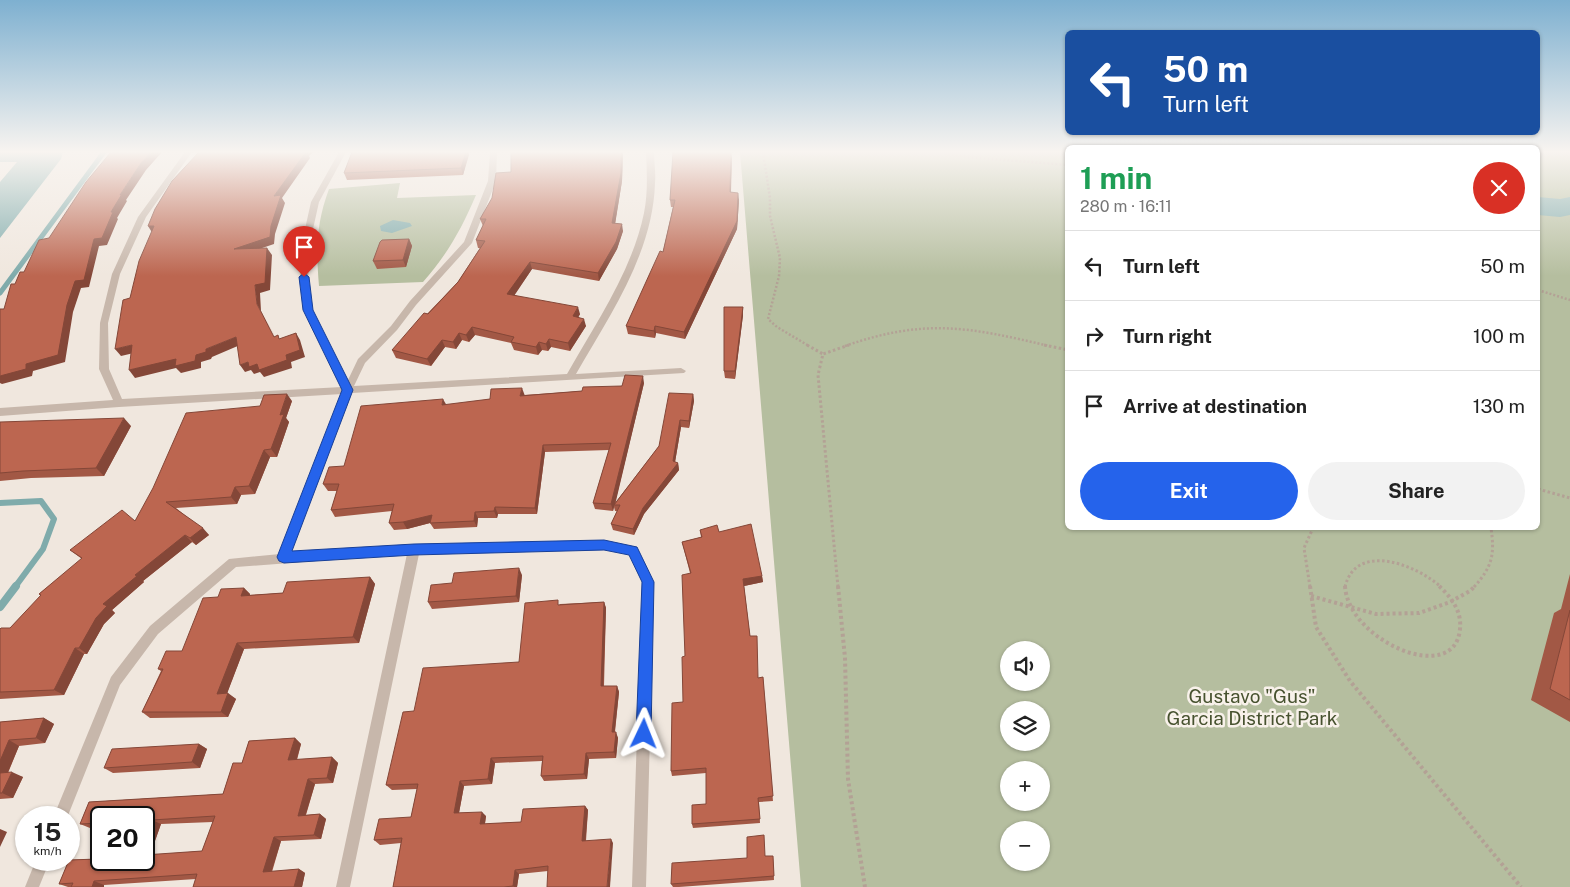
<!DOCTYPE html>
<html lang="en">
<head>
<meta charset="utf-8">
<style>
	:root { --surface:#fff; --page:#f2f2f2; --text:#222; --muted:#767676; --line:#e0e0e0; --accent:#2563eb }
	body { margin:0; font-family:"Public Sans",sans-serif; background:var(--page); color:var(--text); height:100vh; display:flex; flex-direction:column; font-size:19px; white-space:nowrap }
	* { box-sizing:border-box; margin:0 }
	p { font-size:16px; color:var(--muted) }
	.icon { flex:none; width:28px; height:28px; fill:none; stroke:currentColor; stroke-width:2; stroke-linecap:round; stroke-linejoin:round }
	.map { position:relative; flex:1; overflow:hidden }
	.panel { position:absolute; left:1065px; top:145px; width:475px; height:385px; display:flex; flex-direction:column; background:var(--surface); border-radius:8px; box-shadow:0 1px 4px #0004 }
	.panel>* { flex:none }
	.hud { position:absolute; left:1065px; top:30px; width:475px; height:105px; border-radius:8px; box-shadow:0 1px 4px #0004; background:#1a4fa0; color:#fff; overflow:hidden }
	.controls { position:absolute; left:1000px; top:641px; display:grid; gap:10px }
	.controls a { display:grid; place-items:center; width:50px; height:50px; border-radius:50%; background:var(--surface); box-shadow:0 1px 4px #0004; font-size:25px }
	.speed { position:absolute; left:15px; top:806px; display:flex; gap:10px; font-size:25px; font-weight:700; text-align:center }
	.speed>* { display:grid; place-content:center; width:65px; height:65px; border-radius:50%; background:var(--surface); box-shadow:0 1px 4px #0004; line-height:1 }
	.speed small { font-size:12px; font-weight:400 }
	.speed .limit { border:2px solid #111; border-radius:8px; background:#fff; color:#111 }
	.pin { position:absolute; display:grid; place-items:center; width:42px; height:42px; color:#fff; margin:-51px -21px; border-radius:50% 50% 50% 0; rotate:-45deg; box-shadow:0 0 5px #0007 }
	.pin .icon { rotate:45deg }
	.me { position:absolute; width:55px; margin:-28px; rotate:2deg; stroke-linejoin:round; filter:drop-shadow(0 0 4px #0008) }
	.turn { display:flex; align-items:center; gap:18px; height:105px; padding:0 15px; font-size:22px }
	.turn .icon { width:65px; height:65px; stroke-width:2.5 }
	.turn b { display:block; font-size:35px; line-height:42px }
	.round { display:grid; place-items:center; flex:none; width:52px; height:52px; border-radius:26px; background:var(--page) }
	.headline { display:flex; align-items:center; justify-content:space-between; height:85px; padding:0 15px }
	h1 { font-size:30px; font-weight:700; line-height:38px; color:#1e9e55 }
	.action { display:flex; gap:10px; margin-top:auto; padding:10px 15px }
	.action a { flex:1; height:58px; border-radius:30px; background:var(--accent); color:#fff; font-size:20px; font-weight:700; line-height:58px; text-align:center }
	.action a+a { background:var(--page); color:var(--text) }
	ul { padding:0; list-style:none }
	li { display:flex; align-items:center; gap:15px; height:70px; padding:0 15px; border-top:1px solid var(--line) }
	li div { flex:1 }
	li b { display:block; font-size:19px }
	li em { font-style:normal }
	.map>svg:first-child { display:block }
	.green { fill:#b5be9f; fill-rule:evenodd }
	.water { fill:#7fabab }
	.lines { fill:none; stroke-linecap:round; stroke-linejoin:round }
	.stream-far2 { stroke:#7fabab; stroke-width:5 }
	.stream-far1 { stroke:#7fabab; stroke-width:6 }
	.stream { stroke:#7fabab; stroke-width:8 }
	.river { fill:#7fabab; fill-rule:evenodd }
	.path-far2 { stroke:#b3a195; stroke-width:2.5; stroke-dasharray:2 2; stroke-linecap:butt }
	.path-far1 { stroke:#b3a195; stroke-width:3; stroke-dasharray:2.5 2.5; stroke-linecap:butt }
	.path { stroke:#b3a195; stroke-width:4; stroke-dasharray:3 3; stroke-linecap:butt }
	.lane { fill:#c7b7ab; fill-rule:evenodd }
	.wall { fill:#a25845; fill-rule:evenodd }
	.shaded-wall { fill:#844738 }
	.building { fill:#bc6650; stroke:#844738 }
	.route { fill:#2563eb; stroke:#184099 }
	.labels { text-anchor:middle; stroke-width:5; stroke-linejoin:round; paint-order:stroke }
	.near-park-label { font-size:19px; fill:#47522f; stroke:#f8f1ea }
</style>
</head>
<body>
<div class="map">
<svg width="1570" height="887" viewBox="0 0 1570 887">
	<rect width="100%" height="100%" fill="#f0e7de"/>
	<g class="green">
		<path d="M740,152H1067L1068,528H1538V152H1570V887H801ZM1009,650H1041V682H1009ZM1009,710H1041V742H1009ZM1009,770H1041V802H1009ZM1009,830H1041V862H1009Z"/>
		<path d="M400,183L397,198L476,195C462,228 447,255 423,282L319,286C316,250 316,224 329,189Z"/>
	</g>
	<g class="water">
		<polygon points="0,152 63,152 61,159 0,238 0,182 17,162 0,162"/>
		<polygon points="393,220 410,223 412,226 392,233 381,231 380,226"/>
	</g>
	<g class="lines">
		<polyline class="stream-far2" points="0,293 104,152"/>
		<polyline class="stream-far1" points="0,503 41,501 54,519 43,549 15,587"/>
		<polyline class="stream" points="0,607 16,586"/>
		<polygon class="river" points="1538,197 1560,199 1570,197 1570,215 1560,217 1538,215"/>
		<g class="path-far2">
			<polyline points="763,152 770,198 770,216 780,258 779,276 768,319 777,327 809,346"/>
			<polyline points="936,152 967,157 1068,165"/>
			<polyline points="1538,290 1570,300"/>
			<path d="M845,346C925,318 969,327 1049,346"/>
		</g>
		<g class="path-far1">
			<polyline points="807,345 823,354"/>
			<polyline points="1044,345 1068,350"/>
			<polyline points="1538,489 1570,498"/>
			<polyline points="838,587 818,375 823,354 849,345"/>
			<polyline points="1310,587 1304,548 1313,528"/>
			<path d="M1345,587C1356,541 1417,565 1441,587"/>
			<path d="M1474,587C1492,567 1495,555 1491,528"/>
		</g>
		<g class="path">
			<polyline points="838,586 845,658 848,779 865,887"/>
			<polyline points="1310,586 1316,627 1350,681 1521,887"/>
			<path d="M1345,586C1348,641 1455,687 1460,629C1462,611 1451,597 1439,586"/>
			<polyline points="1311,596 1376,614 1419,613 1450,602 1470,591 1475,586"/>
		</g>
		<g class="lane">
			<path d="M185,152H192L146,217L120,274L108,323L109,369L122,399L342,387L304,310L300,277L305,229L311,202L339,152H346L319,202L313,229L308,277L312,310L348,380L358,359L391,326L410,301L464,242L488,181L490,152H497L496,181L472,243L416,305L397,330L365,363L354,386L567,374C596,323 632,271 644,213C648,193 647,173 646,152H654C654,162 656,173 655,183C653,253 610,315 576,374L681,368L686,371L684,373L352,393L291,553L414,544L604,540L637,547L654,582L646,887H632L642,582L629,554L604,550L419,554L350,887H336L407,554L236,567L158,634L120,685L67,818H53L111,677L150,626L229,559L280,554L342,394L119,407L0,416V408L113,400L99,369L100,323L112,274L138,217Z"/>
			<polygon points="36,860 50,860 39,887 25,887"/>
		</g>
	</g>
	<g class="wall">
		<polygon points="352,152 469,152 463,175 347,180 344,173"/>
		<polygon points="511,152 623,152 622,181 615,223 623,231 617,249 599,281 532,269 514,295 580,314 578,317 586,326 570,351 551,347 548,351 542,350 538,355 514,350 511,343 475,335 469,342 462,340 456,349 445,347 431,366 396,358 392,350 458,282 480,248 478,248 476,240 483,226 480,219 511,172"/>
		<polygon points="732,158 731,192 739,200 737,229 685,339 656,333 655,338 628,334 626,326 663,252 673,207 671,207 670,200"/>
		<polygon points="409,239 412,246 406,267 377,269 373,261"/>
		<polygon points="743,307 743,315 735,379 725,378 724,371"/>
		<polygon points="644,383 615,503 659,446 693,394 694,401 689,428 681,427 675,462 678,463 679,470 644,514 634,535 613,530 611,524 617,511 615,511 614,507 613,511 595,509 593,503 609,450 545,452 537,514 498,514 497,518 478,518 477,527 434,529 430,523 407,529 394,530 389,523 392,511 335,517 331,510 337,491 328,491 323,484 344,466 446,405 524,395 582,391"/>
		<polygon points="292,401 286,418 289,422 277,457 270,457 255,494 241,495 237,504 176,508 209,535 196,545 192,542 143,581 144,582 112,610 115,613 104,624 87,654 84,654 64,695 0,699 0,629 10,628 41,596 39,594 82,559 70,550 135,521 260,406"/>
		<polygon points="0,422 131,426 104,476 31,478 0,481"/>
		<polygon points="700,530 719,532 762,576 763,582 744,586 750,636 758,678 763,677 773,801 759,802 760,823 693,828 692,824 706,804 706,773 672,776 671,771 683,702 690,573 682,542 701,537"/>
		<polygon points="1570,574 1570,722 1531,700 1554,613 1561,609"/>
		<polygon points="522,575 519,602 432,609 428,602 452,583"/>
		<polygon points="370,577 375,584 359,643 244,649 227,693 236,699 228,717 150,718 142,712 161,671 158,669 182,651 218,597 244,588 250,594 250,595 283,593"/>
		<polygon points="604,602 606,608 604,686 617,686 619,692 615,732 618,738 616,758 589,759 587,779 544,781 541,776 542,761 495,763 492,784 464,786 459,813 486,816 485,824 521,822 585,806 588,810 586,841 613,843 548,871 519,874 517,887 393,887 401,843 380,845 374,840 411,817 417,789 392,790 386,785 414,711 519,662 560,604"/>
		<polygon points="44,718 54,724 45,743 19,746 8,773 23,777 13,798 0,799 0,722"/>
		<path d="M295,738L301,744L297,760L332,757L338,763L333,783L315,784L306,815L320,814L326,819L321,839L281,841L272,872L299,869L305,873L302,887H193L196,879L104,885V887H68L59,884L69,860L98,859L101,850V860H144V818H101V828H90L80,824L89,802L223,794L233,763H242L249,741ZM213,822L202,851L150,855L161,824Z"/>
		<polygon points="199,744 207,749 200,768 113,773 104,768"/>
		<polygon points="765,856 773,856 774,880 679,887 673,887 671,884"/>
	</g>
	<g class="shaded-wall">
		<polygon points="151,152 162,152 146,170 126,200 127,201 117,218 118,219 107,245 99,246 89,287 81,288 73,312 65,362 33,371 32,376 2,384 0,383 0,376 26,364 75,281 94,239 111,212 120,195 141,163"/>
		<polygon points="304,152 313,152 309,156 310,158 282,198 285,203 275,234 274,244 239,256 234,249 274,196"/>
		<polygon points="466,152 469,152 469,155 463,175 461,168"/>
		<polygon points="621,152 623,152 622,181 614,231 612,223"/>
		<polygon points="731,152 732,158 730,200 730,192"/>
		<polygon points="738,193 739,200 737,229 685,339 684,332"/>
		<polygon points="622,224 623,231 617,249 599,281 598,273"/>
		<polygon points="148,226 154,226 153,234"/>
		<polygon points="409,239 412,246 406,267 403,260"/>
		<polygon points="267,248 272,255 270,290 260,293 261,311 279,344 257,304 255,285"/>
		<polygon points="530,262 532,269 510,302 507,294"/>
		<polygon points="578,307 580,314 575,324 573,316"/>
		<polygon points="743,307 743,315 735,379 735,371"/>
		<polygon points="584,319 586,326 570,351 568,343"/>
		<polygon points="655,326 656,333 655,338 654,331"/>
		<polygon points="472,327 475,335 469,342 466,335"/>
		<polygon points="296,333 300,340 305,357 291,362 292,368 264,377 260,372 254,374 251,370 245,372 240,365 248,362 286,355"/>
		<polygon points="459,333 462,340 456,349 453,342"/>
		<polygon points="236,337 240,345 212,357 211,359 201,362 201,368 181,373 176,368 135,378 129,370 206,349"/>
		<polygon points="549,339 551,347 548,351 546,344"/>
		<polygon points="442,340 445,347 431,366 427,359"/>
		<polygon points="539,342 542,350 538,355 536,347"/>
		<polygon points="132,345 138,352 121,356 115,349"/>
		<polygon points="643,376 644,383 615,505 614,505 614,507 613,511 611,504"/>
		<polygon points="522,388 525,396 520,396"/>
		<polygon points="287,394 292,401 286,418 289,422 277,457 271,449 280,415"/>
		<polygon points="693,394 694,401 689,428 689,421"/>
		<polygon points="443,399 447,406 442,405"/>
		<polygon points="124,418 131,426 104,476 96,468"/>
		<polygon points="680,420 681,427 674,468 678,463 679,470 644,514 634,535 633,529 643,508 673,461"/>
		<polygon points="543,445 545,452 537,514 535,508"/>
		<polygon points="264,450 270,457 255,494 249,486"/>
		<polygon points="235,487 241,495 237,504 231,497"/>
		<polygon points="495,507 498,514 497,518 494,511"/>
		<polygon points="475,512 478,518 477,527 474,521"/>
		<polygon points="432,515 430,523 407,529 403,522"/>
		<polygon points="203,528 209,535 196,545 190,538"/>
		<polygon points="185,535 192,542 143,581 144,582 112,610 115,613 104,624 87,654 79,648 103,604 135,575"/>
		<polygon points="519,568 522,575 519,602 516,596"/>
		<polygon points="762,576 763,582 744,586 743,579"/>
		<polygon points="370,577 375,584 359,643 353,637"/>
		<polygon points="244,588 250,594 247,602 241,596"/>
		<polygon points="604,602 606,608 603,692 601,686"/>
		<polygon points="237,643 244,649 225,699 217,694"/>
		<polygon points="75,648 84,654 64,695 54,690"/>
		<polygon points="617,686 619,692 614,738 612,732"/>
		<polygon points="228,693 236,699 228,717 221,712"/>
		<polygon points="44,718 54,724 45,743 36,738"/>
		<polygon points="616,732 618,738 616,758 614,752"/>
		<polygon points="295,738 301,744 295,765 288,760"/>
		<polygon points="9,740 19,746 5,779 0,776 0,761"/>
		<polygon points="199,744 207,749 200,768 192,762"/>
		<polygon points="586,753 589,759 587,779 584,774"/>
		<polygon points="332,757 338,763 333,783 327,778"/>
		<polygon points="491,758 495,763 492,784 488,779"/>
		<polygon points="12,772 23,777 13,798 2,793"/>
		<polygon points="308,779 315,784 304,820 298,816"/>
		<polygon points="460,781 464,786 458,818 454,813"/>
		<polygon points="585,806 588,810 585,846 582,841"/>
		<polygon points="482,812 486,816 484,829 480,824"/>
		<polygon points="320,814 326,819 321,839 314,835"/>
		<polygon points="152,820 161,824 148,860 144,858 144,843"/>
		<polygon points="0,829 7,832 0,847"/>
		<polygon points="274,837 281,841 270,876 263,872"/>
		<polygon points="611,839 613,843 610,887 607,887"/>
		<polygon points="299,869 305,873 302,887 294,887"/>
		<polygon points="515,870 519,874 517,887 514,887 513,886"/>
		<polygon points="94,881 104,885 104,887 92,887"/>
	</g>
	<g class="building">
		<polygon points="111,152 151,152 141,163 120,195 122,194 111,212 113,212 102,238 94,239 84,280 75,281 67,305 58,355 26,364 26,369 0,376 0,309 4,309 11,284 15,284 20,272 24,272 39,240 49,238 86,182"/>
		<polygon points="199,152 306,152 274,196 281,195 271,226 270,237 234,249 267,248 265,283 255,285 257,304 274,337 278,335 279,339 296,333 300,350 286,355 287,360 259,370 257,364 249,367 248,362 240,365 236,337 206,349 206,352 196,355 195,361 175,366 176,359 129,370 132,345 115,349 123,300 130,298 139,261 154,226 148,226 155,209 172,181"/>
		<polygon points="352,152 466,152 461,168 344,173"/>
		<polygon points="511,152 621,152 621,173 612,223 622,224 616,242 598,273 530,262 507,294 578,307 573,316 584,319 568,343 549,339 546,344 539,342 536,347 511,342 514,337 472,327 466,335 459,333 453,342 442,340 427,359 392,350 424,313 428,314 458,282 485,241 476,240 486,219 480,219 492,198 496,173 511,172"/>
		<polygon points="673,152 731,152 730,192 738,193 737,221 684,332 655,326 654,331 626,326 660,251 663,252 675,200 670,200"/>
		<polygon points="409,239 403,260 373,261 380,242 382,240"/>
		<polygon points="724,307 743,307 735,371 724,371"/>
		<polygon points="625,375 643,376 611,504 593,503 611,443 543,445 535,508 495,507 494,511 475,512 474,521 430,523 432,515 403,522 389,523 394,504 331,510 339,484 323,484 329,467 344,466 361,406 443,399 442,405 490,399 491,389 522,388 520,396 582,391 583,387 622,386"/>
		<polygon points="669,393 693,394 689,421 680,420 673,461 678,463 643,508 633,529 611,524 620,505 614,505 659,446"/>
		<polygon points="287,394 280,415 284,414 271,449 264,450 249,486 235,487 231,497 166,502 203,528 190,538 185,535 135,575 137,576 103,604 107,606 96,618 79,648 75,648 54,690 0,692 0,629 1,628 10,628 41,595 39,594 82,558 70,550 122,510 135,521 153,488 186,413 260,406 264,395"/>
		<polygon points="124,418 96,468 23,471 0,473 0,422"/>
		<polygon points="751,524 762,576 743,579 750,636 757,636 758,678 763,677 773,796 758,798 760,819 692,824 692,805 706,804 706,768 671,771 672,703 683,702 682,657 685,656 682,575 691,573 682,542 702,537 700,530 717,525 719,532"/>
		<polygon points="519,568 516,596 428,602 431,585 452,583 454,573"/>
		<polygon points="370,577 353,637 237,643 217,694 228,693 221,712 142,712 163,669 158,669 166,651 182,651 203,598 218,597 221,589 244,588 241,596 283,593 287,582"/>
		<polygon points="558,600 558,605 604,602 601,686 617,686 612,732 616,732 614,752 586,753 584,774 541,776 543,756 491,758 488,779 460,781 454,813 482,812 480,824 521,822 523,809 585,806 582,841 611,839 607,887 547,887 548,866 515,870 513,886 504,887 393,887 402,838 374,840 379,819 411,817 418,784 386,785 403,712 414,711 423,668 519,662 525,603"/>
		<polygon points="1570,610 1570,700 1550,689"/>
		<polygon points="44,718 36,738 9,740 0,761 0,722"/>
		<polygon points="295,738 288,760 332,757 327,778 308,779 298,816 320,814 314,835 274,837 263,872 299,869 294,887 193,887 197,874 94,881 92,887 71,887 73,883 59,884 69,860 98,859 101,850 101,860 144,860 144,855 202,851 215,816 152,820 144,843 144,818 101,818 101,823 80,824 89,802 223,794 233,763 242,763 249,741"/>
		<polygon points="199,744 192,762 104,768 112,749"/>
		<polygon points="12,772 2,793 0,793 0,773"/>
		<polygon points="764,835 765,856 773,856 774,876 671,884 672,863 747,858 747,837"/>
	</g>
	<linearGradient id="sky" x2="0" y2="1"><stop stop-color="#7eb0d0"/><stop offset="0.55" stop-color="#f8f4f0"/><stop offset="1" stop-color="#f8f4f0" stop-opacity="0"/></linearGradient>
	<rect width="1570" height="276" fill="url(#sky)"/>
	<polygon class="route" points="304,273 309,277 313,310 353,390 292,551 414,544 604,540 637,547 654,582 651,734 649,739 644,741 638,739 636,734 642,582 629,555 604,550 414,555 284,563 279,561 277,557 342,390 303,310 299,277"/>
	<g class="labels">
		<g class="near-park-label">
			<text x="1252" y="703">Gustavo "Gus"<tspan x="1252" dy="22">Garcia District Park</tspan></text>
		</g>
	</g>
</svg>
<div class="controls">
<a><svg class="icon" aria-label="sound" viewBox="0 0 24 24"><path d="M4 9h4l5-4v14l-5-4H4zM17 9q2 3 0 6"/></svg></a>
<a><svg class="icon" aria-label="layers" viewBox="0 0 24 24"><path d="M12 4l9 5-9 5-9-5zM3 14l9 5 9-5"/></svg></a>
<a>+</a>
<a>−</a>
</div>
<div class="speed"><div>15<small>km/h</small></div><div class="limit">20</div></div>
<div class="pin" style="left:304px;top:277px;background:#d93025"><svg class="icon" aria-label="arrive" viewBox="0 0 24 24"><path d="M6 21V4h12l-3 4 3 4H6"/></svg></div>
<svg class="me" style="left:644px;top:734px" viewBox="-20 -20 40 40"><path d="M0-17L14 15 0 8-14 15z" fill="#2563eb" stroke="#fff" stroke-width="4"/></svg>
<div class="hud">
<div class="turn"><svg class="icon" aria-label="left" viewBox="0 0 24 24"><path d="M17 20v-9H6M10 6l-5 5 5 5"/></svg><div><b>50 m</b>Turn left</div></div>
</div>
<section class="panel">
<div class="headline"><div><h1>1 min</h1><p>280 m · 16:11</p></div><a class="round" style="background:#d93025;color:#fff"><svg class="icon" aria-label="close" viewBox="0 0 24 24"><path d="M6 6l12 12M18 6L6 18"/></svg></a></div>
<ul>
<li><svg class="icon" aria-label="left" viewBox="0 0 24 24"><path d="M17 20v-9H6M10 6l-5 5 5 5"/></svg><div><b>Turn left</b></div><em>50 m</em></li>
<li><svg class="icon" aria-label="right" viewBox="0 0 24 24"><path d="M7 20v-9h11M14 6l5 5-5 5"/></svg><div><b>Turn right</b></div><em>100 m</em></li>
<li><svg class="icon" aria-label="arrive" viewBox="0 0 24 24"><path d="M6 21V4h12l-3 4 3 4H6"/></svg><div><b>Arrive at destination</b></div><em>130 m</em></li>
</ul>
<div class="action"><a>Exit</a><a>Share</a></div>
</section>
</div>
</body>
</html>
